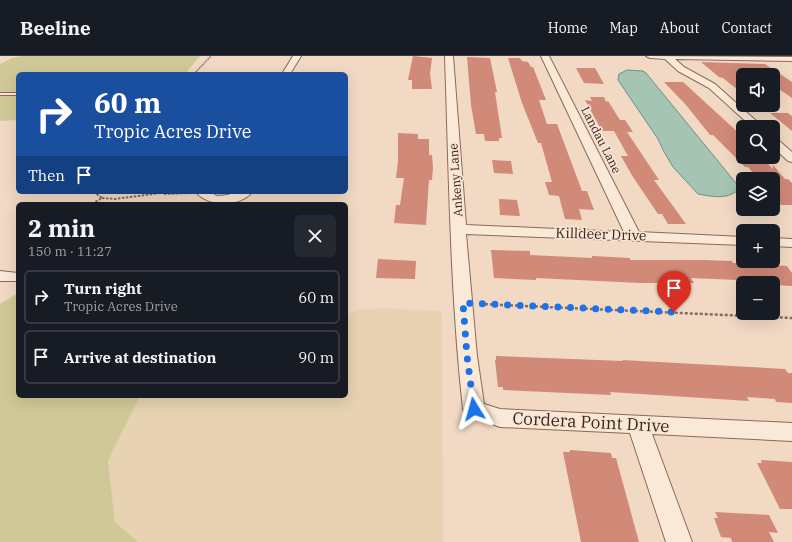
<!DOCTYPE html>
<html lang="en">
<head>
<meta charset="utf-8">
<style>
	:root { --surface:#171b24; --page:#242831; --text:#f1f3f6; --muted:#9ea1a6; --line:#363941 }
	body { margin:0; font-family:"IBM Plex Serif",serif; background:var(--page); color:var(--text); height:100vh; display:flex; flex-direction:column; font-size:15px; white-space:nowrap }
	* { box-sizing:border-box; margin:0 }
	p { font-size:13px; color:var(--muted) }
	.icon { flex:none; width:22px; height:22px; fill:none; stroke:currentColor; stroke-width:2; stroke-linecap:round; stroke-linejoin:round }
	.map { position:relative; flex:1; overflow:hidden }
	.drawer { position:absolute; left:16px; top:146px; width:332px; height:196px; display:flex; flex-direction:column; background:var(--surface); border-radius:6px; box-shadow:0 4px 16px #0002 }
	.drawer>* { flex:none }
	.top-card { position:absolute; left:16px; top:16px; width:332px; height:122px; border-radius:6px; box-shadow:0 4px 16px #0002; background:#1a4fa0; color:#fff; overflow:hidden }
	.buttons { position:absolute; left:736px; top:12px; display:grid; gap:8px }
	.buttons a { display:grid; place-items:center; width:44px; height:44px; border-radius:6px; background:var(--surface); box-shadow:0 4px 16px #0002; font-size:20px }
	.pin { position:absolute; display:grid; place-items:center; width:34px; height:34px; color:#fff; margin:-41px -17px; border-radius:50% 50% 50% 0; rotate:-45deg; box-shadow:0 0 4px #0007 }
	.pin .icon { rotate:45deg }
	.me { position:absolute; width:44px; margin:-22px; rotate:352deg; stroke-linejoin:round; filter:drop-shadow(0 0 3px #0008) }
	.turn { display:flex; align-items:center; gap:14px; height:84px; padding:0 12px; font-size:18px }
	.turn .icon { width:52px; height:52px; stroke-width:2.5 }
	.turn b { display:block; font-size:28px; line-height:34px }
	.then { display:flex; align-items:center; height:38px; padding:0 12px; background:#0003; gap:8px; font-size:15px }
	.round { display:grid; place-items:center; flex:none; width:42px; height:42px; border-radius:6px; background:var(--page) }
	.head { display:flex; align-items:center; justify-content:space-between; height:68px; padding:0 12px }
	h1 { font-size:24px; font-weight:700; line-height:30px }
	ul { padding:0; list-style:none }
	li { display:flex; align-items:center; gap:12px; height:54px; margin:0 8px 6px; padding:0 4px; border:2px solid var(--line); border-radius:6px }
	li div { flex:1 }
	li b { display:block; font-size:15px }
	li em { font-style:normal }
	header { display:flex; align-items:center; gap:24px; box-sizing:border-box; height:56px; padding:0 20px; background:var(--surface); border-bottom:1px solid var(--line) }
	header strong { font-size:19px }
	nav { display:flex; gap:22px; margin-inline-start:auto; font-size:14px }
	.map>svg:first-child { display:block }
	.farmland { fill:#e7d2b1 }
	.green { fill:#d0c997 }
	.water { fill:#a6c4b4; stroke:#6c9380 }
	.building { fill:#d18978 }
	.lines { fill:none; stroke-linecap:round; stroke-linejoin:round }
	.service-casing { stroke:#8d6959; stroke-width:2 }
	.minor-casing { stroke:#8d6959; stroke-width:2 }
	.path-far2 { stroke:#8d6959; stroke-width:1.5; stroke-dasharray:1.5 1; stroke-linecap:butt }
	.path-far1 { stroke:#8d6959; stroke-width:2; stroke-dasharray:2.5 1.5; stroke-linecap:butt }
	.path { stroke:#8d6959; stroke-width:2.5; stroke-dasharray:3 2; stroke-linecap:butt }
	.service { fill:#fbe9d8; fill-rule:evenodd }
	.minor { fill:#fbe9d8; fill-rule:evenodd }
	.route { stroke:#1a73e8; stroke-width:7; stroke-dasharray:0 12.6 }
	.labels { text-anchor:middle; stroke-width:3.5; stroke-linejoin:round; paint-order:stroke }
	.far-street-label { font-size:12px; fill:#3c261e; stroke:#f8e5d4 }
	.street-label { font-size:14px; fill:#3c261e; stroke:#f8e5d4 }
	.near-street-label { font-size:17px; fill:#3c261e; stroke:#f8e5d4 }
</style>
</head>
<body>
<header>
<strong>Beeline</strong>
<nav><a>Home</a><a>Map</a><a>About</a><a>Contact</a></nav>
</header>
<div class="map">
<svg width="792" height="486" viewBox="0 0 792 486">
	<rect width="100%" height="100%" fill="#f1d9c4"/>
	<polygon class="farmland" points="382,252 442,255 443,486 138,486 115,466 108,405 140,340 346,340 346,256 348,258 357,254"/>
	<g class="green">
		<polygon points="22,0 200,0 185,18 18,18 18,64 0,65 0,8 12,2"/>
		<polygon points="18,237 18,340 140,340 108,405 115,466 138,486 0,486 0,248"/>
	</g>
	<path class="water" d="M627,14L643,15L646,17L740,132C729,144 714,141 698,138L673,111L663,94L658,83L618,24L619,18Z"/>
	<g class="building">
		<polygon points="413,0 432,2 430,18 432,33 412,33 412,24 408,24"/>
		<polygon points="467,1 490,2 497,36 495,36 502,82 499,82 499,85 485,85 484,78 476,78 471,49"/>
		<polygon points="508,2 520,2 522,5 528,6 531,11 533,11 546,44 539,44 547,68 557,68 582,135 587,135 594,154 579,153 582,164 565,163 559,140 549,139 545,126 552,126 541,87 538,87 522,47"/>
		<polygon points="701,6 765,8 792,26 792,42 773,29 773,19 743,19 743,38 723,22 719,21"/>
		<polygon points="576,12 595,12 604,28 584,27"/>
		<polygon points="664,26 683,26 741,79 737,79 743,84 743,101 761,101 773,113 773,109 785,123 788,123 792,127 792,149 781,149 773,139 773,123 758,123 748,111 745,111 713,79 710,79 686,49"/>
		<polygon points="590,41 604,41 606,46 608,45 620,64 625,64 633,76 627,76 659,124 654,124 686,168 668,168 662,158 658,158 633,121 621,100 628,100 614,75 602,75 585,44 592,45"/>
		<polygon points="770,57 788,57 792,60 792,75"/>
		<polygon points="398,77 418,78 418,83 429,83 429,99 432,99 433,112 432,124 429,124 426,169 394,167 396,149 400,149 404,122 396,122 398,105"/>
		<polygon points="492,104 511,105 513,118 494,117"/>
		<polygon points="499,143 517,144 520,160 500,159"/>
		<polygon points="491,194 530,195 530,199 592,202 592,200 630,202 630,204 704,204 732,205 733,207 787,210 792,217 792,230 773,229 773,227 763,227 761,225 691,222 694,227 640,227 536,222 536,224 494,222"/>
		<polygon points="378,203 416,205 415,223 376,222"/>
		<polygon points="496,300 623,305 622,304 785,313 788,317 792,317 792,347 776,346 775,343 747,341 749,345 610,336 611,339 503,334 503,331 498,331 495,304 496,304"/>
		<polygon points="570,394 611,397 612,402 616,402 639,486 581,486 563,396 570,396"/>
		<polygon points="761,404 792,406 792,453 780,453 757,407 762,407"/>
		<polygon points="715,456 769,459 778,477 769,476 774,486 732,486 731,482 721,481 714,462 718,462"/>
	</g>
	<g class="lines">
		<defs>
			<rect id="service" x="0" y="37" width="18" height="2"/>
			<g id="minor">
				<polygon points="293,0 301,0 290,18 282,18"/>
				<path d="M445,0H453L466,169L624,176L541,0H549L639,176L743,181V189L466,178L477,300L484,348L500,353L792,367V385L652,378L692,486H666L630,377L500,371L467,359L463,353C450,236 449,118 445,0Z"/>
				<polygon points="646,0 792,1 792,5 675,3 684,11 715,28 763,71 752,71 709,32 678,15 665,3 650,2"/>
				<polygon points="773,82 777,83 792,96 792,106 788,105 773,91"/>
				<path d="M196,136H210L217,140L228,139L235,136H252C241,151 207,151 196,136Z"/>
				<polygon points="773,182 792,183 792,191 773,190"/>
				<polygon points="0,215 18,217 18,225 0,225"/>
			</g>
		</defs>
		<use href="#service" class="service-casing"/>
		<use href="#minor" class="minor-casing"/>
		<polyline class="path-far2" points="194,18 211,0"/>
		<g class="path-far1">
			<polyline points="164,138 189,137"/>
			<polyline points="102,142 115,143 168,136"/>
			<polyline points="92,148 102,142 94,136"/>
		</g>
		<polyline class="path" points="480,248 792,262"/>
		<use href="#service" class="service"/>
		<use href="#minor" class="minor"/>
	</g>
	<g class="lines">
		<polyline class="route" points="474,353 467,300 463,247 674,256"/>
	</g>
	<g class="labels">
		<g class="far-street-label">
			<text transform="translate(601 84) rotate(63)" y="4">Landau Lane</text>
			<text transform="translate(456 124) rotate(-94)" y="4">Ankeny Lane</text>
		</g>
		<g class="street-label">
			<text transform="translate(601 178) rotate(2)" y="5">Killdeer Drive</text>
		</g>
		<g class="near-street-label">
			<text transform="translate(591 366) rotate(3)" y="6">Cordera Point Drive</text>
		</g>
	</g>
</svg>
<div class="buttons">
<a><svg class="icon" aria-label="sound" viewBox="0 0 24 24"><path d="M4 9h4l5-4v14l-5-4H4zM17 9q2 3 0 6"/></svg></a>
<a><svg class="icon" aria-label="search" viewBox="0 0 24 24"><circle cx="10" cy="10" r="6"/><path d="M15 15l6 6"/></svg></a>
<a><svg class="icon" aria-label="layers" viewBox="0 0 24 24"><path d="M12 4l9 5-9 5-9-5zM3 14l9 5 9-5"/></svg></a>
<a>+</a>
<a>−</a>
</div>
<div class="pin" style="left:674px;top:256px;background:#d93025"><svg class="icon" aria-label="arrive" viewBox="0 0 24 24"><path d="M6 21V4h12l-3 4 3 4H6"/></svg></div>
<svg class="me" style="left:474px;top:353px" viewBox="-20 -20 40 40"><path d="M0-17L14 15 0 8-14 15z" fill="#1a73e8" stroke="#fff" stroke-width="4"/></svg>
<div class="top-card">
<div class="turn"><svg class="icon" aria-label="right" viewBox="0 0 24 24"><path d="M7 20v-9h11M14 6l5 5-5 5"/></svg><div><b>60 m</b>Tropic Acres Drive</div></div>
<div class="then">Then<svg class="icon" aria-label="arrive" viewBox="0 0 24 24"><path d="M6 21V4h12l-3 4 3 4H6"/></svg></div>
</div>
<section class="drawer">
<div class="head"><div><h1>2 min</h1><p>150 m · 11:27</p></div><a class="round"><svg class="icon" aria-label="close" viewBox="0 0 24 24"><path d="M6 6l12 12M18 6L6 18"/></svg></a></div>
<ul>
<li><svg class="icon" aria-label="right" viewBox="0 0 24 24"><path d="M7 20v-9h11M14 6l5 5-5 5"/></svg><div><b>Turn right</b><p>Tropic Acres Drive</p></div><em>60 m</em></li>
<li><svg class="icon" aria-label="arrive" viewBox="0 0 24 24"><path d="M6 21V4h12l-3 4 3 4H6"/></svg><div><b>Arrive at destination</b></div><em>90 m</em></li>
</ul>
</section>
</div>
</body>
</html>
